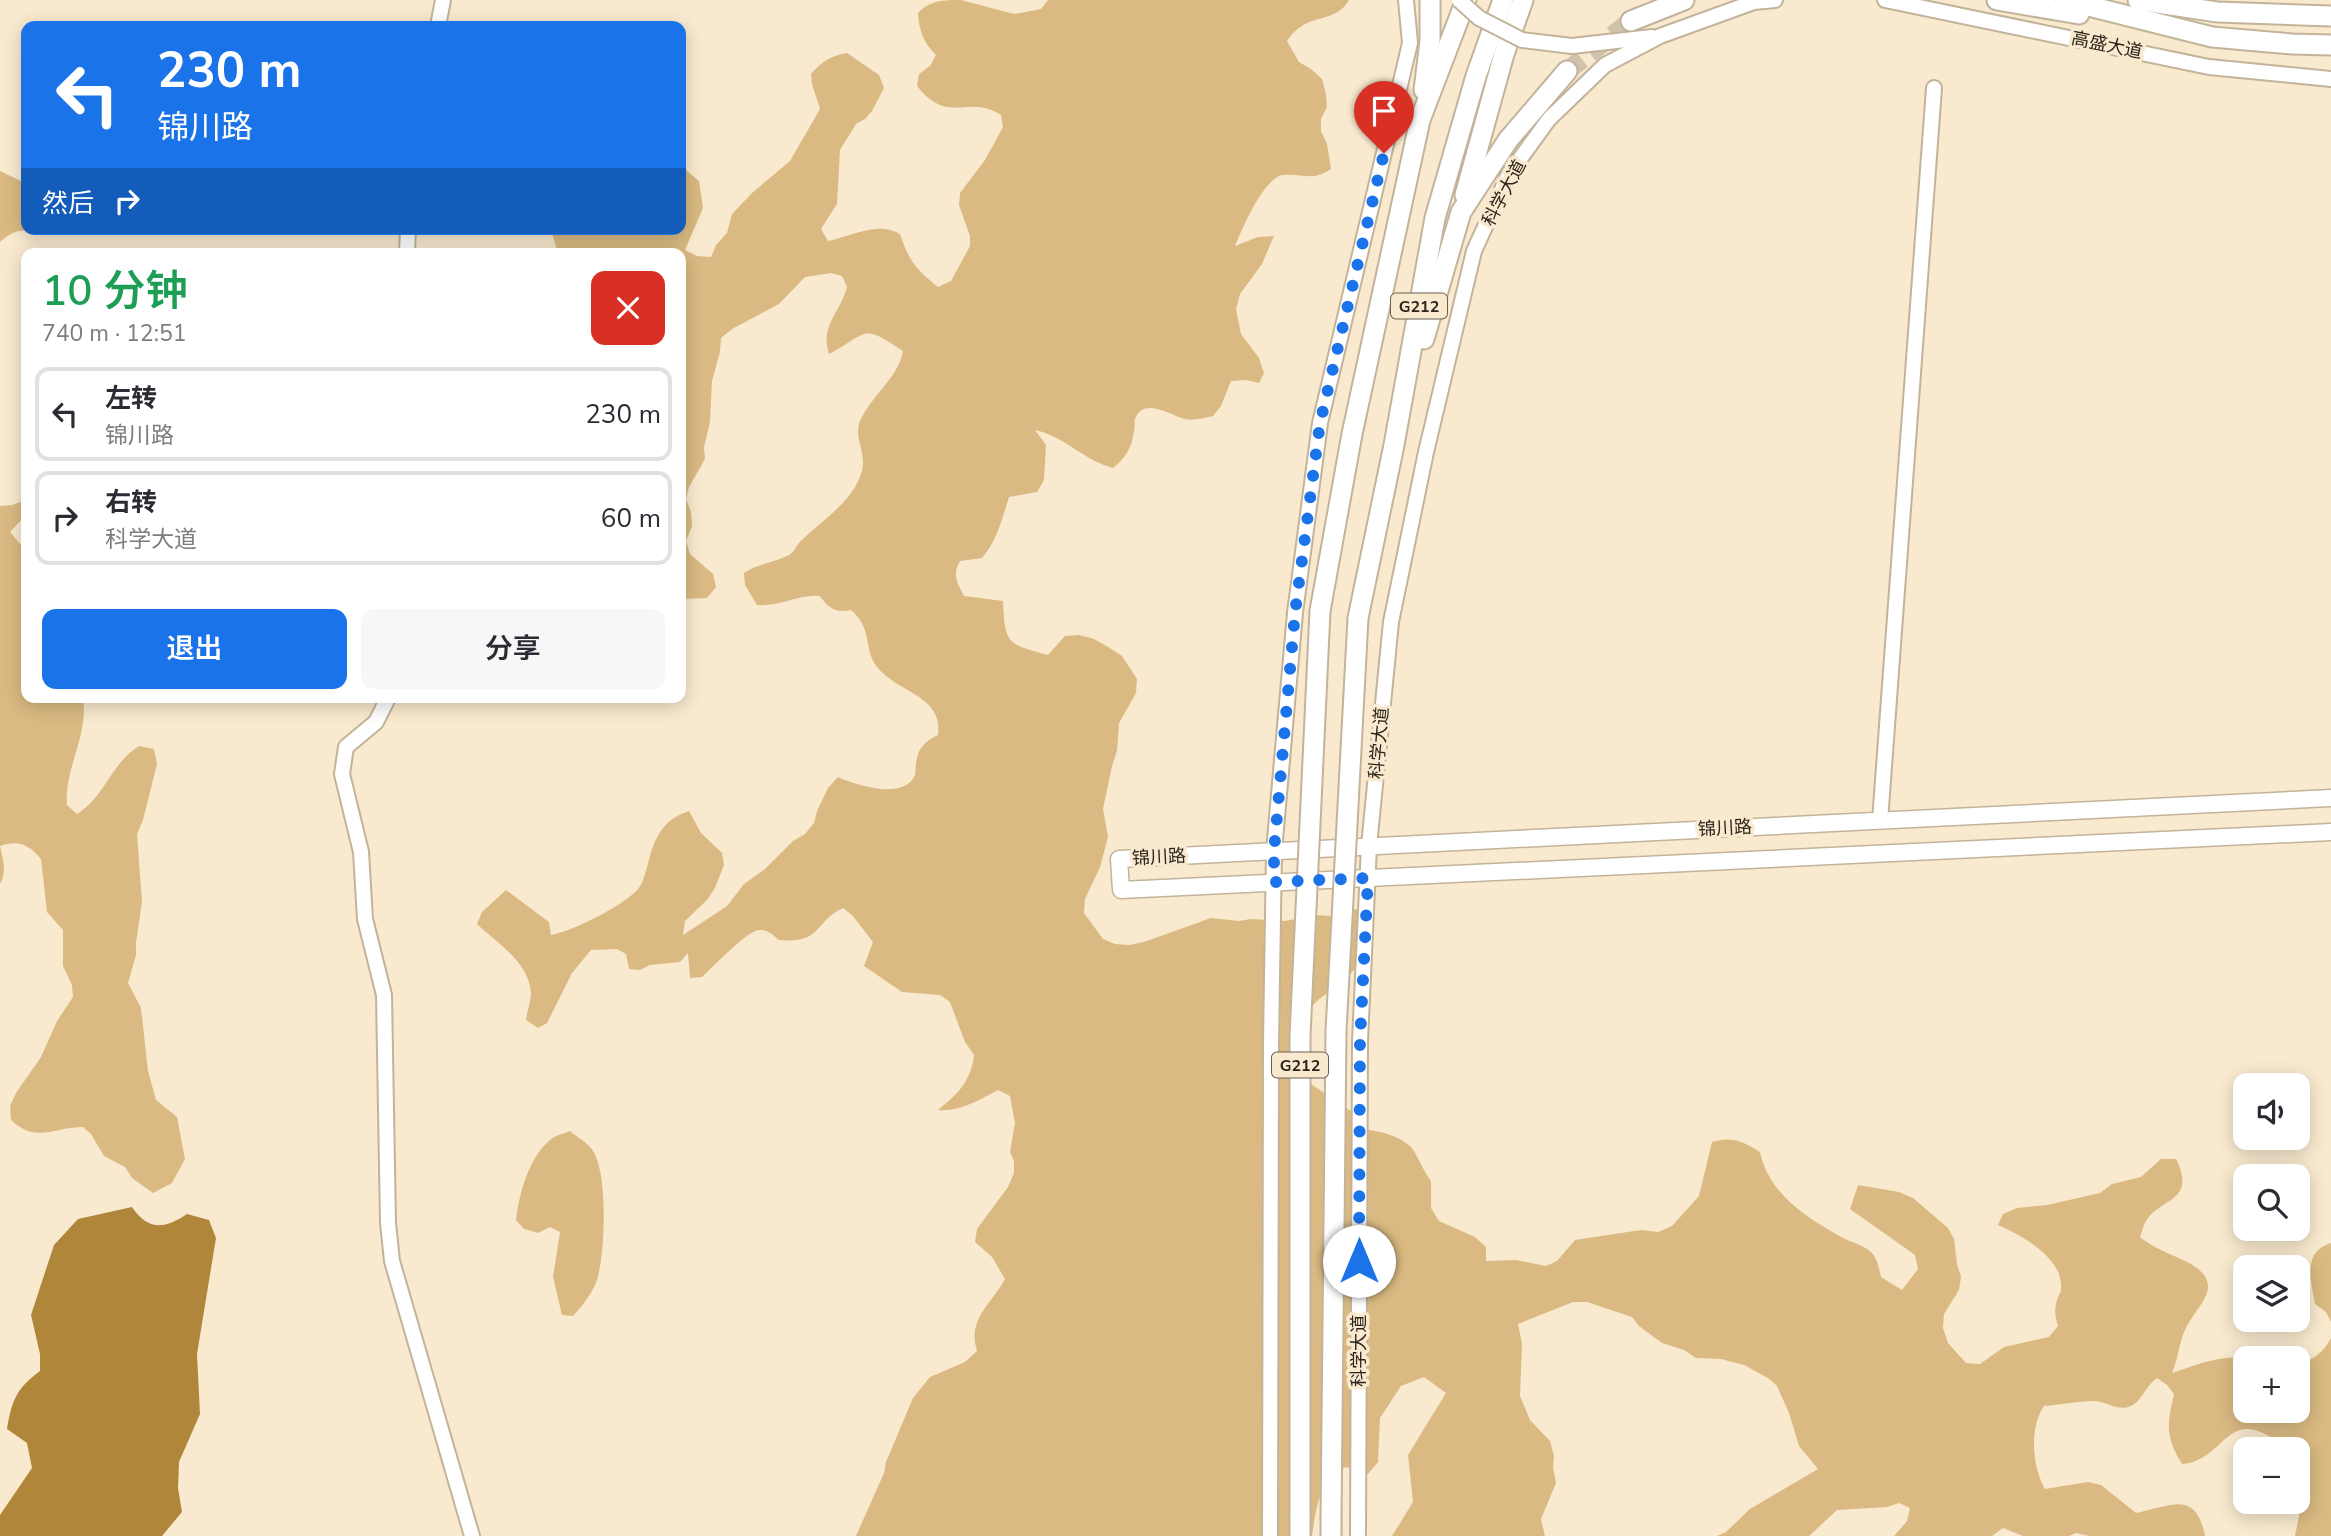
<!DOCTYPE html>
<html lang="zh">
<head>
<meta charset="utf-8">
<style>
	:root { --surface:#fff; --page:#f7f7f7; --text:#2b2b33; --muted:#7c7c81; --line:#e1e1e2; --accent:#1a73e8 }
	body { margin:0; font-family:"Nunito Sans","Noto Sans SC",sans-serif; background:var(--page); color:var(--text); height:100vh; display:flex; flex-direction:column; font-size:26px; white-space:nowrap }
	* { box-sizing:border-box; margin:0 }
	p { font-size:23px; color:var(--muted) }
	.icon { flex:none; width:38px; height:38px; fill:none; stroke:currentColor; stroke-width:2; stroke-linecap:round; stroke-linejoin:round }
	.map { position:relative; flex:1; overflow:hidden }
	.side { position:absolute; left:21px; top:248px; width:665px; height:455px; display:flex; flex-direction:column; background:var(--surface); border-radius:14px; box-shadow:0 4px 18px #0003 }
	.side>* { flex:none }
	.banner { position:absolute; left:21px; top:21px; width:665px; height:214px; border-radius:14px; box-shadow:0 4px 18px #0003; background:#1a73e8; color:#fff; overflow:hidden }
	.tools { position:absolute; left:2233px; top:1073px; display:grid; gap:14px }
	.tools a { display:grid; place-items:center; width:77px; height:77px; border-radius:14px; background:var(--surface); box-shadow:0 4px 18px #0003; font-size:35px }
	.pin { position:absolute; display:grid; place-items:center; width:60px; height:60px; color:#fff; margin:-72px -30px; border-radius:50% 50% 50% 0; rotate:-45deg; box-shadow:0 0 7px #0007 }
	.pin .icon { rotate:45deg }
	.me { position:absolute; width:77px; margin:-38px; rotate:0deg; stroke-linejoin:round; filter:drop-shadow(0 0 5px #0008) }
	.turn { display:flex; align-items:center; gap:24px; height:147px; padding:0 21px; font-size:32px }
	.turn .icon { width:91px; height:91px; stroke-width:2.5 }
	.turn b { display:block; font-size:49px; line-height:60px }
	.then { display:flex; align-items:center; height:66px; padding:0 21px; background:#0003; gap:14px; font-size:26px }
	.round { display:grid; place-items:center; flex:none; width:74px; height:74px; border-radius:14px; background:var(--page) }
	.head { display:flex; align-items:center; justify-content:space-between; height:119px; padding:0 21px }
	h1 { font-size:42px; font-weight:600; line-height:52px; color:#1e9e55 }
	.action { display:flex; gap:14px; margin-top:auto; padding:14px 21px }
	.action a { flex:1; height:80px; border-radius:14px; background:var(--accent); color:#fff; font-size:28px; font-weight:600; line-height:80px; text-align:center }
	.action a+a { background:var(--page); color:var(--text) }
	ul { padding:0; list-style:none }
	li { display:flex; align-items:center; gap:21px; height:94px; margin:0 14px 10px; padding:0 7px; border:4px solid var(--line); border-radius:14px }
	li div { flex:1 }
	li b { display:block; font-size:26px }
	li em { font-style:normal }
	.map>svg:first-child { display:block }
	.green { fill:#daba82 }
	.water { fill:#b0873a }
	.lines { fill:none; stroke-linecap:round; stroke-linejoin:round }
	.highway-tunnel { stroke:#d0c3ab; stroke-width:19; stroke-dasharray:19 10; stroke-linecap:butt }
	.secondary-casing { stroke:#c2b39a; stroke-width:18 }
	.primary-casing { stroke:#c2b39a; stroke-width:19 }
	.highway-casing { stroke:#c2b39a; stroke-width:23 }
	.secondary { stroke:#fff; stroke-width:14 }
	.primary { stroke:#fff; stroke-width:16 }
	.highway { stroke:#fff; stroke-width:19 }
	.secondary-bridge-casing { stroke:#c2b39a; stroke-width:18; stroke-linecap:butt }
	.highway-bridge-casing { stroke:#c2b39a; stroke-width:23; stroke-linecap:butt }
	.secondary-bridge { stroke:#fff; stroke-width:14 }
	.highway-bridge { stroke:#fff; stroke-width:19 }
	.route { stroke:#1a73e8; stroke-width:12; stroke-dasharray:0 21.6 }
	.labels { text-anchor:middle; stroke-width:7; stroke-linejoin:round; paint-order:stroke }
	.shield { fill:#f9eacf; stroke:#696051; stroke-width:2 }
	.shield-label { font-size:16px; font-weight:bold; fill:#2b251b }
	.street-label { font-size:18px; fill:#2b251b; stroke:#f9eacf }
</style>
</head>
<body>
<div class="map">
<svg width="2331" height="1536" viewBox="0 0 2331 1536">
	<rect width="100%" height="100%" fill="#f9eacf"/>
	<g class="green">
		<path d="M961,0L1014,14L1041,9L1048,0H1349C1334,26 1307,10 1287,41L1299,62L1311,69L1322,79L1326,94L1327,107L1321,119V131L1327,144L1331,169C1312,182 1303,173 1283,175C1264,177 1242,229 1235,246L1258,237L1274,236L1262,264L1240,294L1236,309L1241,334L1259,358L1264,373L1259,383L1246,380L1231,381L1221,406L1213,416C1204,418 1193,421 1185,419C1171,416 1144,396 1135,419C1134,423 1135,427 1134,431C1132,447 1126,458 1113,468C1083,460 1066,437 1035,430L1046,445L1044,480L1037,492L1009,497C1002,520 997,540 982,558L960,561C952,575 957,582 964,596L1003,601C1005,644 1007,644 1048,655L1065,636L1079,635L1094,639L1108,647L1122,656L1137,679L1136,693L1119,723L1117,751L1112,766L1103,809L1108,837L1100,867L1085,899L1084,913L1103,939L1115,944L1129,945L1144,942L1211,918L1239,921L1251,919L1285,921L1315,915L1331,916L1356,909C1388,936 1364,961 1340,984C1331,992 1317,998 1311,1008C1300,1025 1303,1053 1302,1072L1311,1084L1355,1114L1360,1129C1376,1130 1398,1135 1410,1146C1417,1153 1423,1171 1431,1181V1208L1439,1221L1475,1237L1486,1247V1261L1516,1260L1546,1266L1557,1261L1575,1240L1641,1230L1658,1232L1672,1226L1699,1196L1712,1142C1731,1136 1743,1141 1760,1152C1769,1194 1806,1217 1841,1237C1850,1242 1864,1245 1871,1252C1878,1259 1879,1269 1881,1277L1902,1290L1918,1269L1915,1255L1850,1209L1858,1185L1899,1192L1913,1198L1948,1228L1954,1239L1957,1264L1961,1277L1959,1290L1944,1314L1943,1328L1948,1343L1966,1363L1980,1364L2004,1347L2049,1337L2058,1326C2055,1316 2054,1310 2057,1300C2058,1296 2061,1293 2061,1289C2064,1258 2021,1235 1998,1225L2003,1214L2017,1208L2047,1205L2100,1193L2112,1184L2141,1177L2161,1159H2176C2197,1202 2161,1197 2146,1221C2143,1225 2142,1233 2140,1237C2156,1250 2172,1254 2189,1263C2228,1285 2197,1304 2185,1330C2179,1343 2178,1359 2172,1373C2195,1365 2223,1354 2247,1358L2245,1410H2298V1364C2313,1360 2324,1352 2331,1338V1536H2295L2307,1476V1450L2297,1443L2287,1447C2275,1440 2260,1428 2246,1429C2223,1430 2214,1462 2182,1464C2165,1436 2167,1425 2174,1394L2167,1385L2157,1378C2145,1387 2141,1402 2131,1406C2117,1412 2107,1401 2094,1401C2078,1401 2060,1405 2044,1406C2029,1428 2032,1466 2045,1489L2088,1482L2101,1485L2136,1513C2170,1506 2196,1489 2205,1536H2089L2076,1533L2069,1536H2023L2003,1528L1992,1536H1894L1907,1521L1910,1508L1899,1503L1887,1507L1837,1510L1809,1536H1717L1726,1532L1750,1509L1818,1469L1799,1446L1789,1413L1777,1386L1768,1378L1744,1365L1721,1359L1696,1358L1684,1350L1662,1343L1639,1326L1632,1317L1587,1302H1573L1518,1324L1522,1344L1520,1396L1530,1420L1550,1441L1554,1456L1553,1468L1556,1483L1541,1519L1545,1536H1392L1413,1502L1408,1455L1446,1393L1424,1377L1401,1386L1380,1418L1378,1462L1368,1474L1346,1467C1319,1480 1316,1509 1312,1536H856L884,1473L886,1462L913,1398L930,1377L965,1362L977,1351C967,1319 991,1305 1005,1279L992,1257L975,1242L977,1229L1008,1187L1014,1173V1161L1010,1152L1015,1123L1010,1096L998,1090C979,1100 960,1112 938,1110C958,1094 971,1081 974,1055L965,1042L950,1002L940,995L902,992L864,966L873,942L852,915L843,908C813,922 823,944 779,940C773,935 767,929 759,930C747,931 713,967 702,977L690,978L688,953L680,962L650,965L640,970L629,969L626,954L617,949L591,950L572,973L547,1023L538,1028L526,1020C527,1012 531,1001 531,993C529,962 497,943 477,924L482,912L506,890L549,922L551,935C573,931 623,906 638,889C644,882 645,872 648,864C654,838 663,819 689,811L701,833L722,853L724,865L715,888L707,900L685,921L683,935L727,906L744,884L765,869L793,841L805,834L814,823L817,811L828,788L838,777C856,785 904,801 915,775C916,771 915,767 916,764C918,748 924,742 938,735C943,695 899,694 877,667C863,649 873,628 851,610C836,613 829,609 820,596C798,594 780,607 757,605L745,585L744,573C759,563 774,563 789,555C794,552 795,548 799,543C820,521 853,503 862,471C867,452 852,436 861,419C873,394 898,378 903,351C860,322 869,333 829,354C820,324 840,314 847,287L842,276L831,273L805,277L779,304L732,329L721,338L720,352L712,381L710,422L704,447L705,459L689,487L686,499L691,512L692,526L686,541L690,554L713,574L716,587L707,598L681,599V254H558L551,229H681V166L699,181L703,208L685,250L697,256L711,257L716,245L727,233L732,214L752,193L790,161L820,109L812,84L811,74C822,61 831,56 847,53L879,75L884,88L872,111L865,119L856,124L840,150L837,204L821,229L828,241C853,236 877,221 900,234C910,263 915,268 938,287L951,281L970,246V236L959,205L960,193L985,160L1003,127L1001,115C969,94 948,126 917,86L919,74L930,66L936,55C924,43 919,31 918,13C930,0 944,0 961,0Z"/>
		<path d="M0,171L21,181L26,186V229H39L34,232C20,228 11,232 0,242Z"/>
		<path d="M26,500V515L10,532L20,544L26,547V698H83C89,736 64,768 67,805L77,814C105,797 111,763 139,746L154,749L157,764L143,820L137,834L142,902L136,943V955L128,983L141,1008L148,1071L156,1100L177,1117L185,1159L172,1183L153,1193L132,1178L125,1167L104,1156L91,1134L83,1127C53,1127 37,1144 11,1120L10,1106L16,1093L41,1057L57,1021L73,997L72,985L63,966V930L47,912L41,859C28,844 19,840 0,846C3,860 7,871 0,884V506L12,505Z"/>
		<path d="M570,1131C577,1137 586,1142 591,1148C609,1169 605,1255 597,1280C592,1294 582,1306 573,1316L562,1315L553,1277L560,1232L550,1227L538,1233L524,1229L516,1220C519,1194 529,1157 550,1140C555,1135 564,1134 570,1131Z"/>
		<path d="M2331,1243V1322L2326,1312L2315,1304C2311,1280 2302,1252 2331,1243Z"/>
	</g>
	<path class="water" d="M132,1207C148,1231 165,1229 187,1214L209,1220L216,1238L197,1354L200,1414L179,1462L178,1488L182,1512L162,1536H0V1515L32,1468L27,1443L7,1429C12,1400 16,1389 40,1371V1354L31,1315L54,1245L78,1219Z"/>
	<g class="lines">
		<polyline class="highway-tunnel" points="1567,71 1631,21"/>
		<defs>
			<g id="secondary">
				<polyline points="1885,0 2209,67 2331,79"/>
				<polyline points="438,26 443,0"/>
				<polyline points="1572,46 1652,37"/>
				<polyline points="407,254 408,229"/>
				<polyline points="388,698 376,722 346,747 342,774 361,852 365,919 384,995 388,1223 392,1261 472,1536"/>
				<polyline points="1880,821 1934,88"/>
				<polyline points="1270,1536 1271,1043 1274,851 1295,613 1320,423 1410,43 1406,0"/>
				<polyline points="1358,1536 1360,1041 1369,846 1391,622 1426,452 1474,251 1509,174 1549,119 1605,65 1660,36 1754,2 1775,0"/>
			</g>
			<polyline id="primary" points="2331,798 1119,859 1121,890 2331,832"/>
			<g id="highway">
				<polyline points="1997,0 2079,14"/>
				<polyline points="2065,0 2212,37 2292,44 2331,45"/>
				<polyline points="2138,0 2217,12 2331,16"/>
				<polyline points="1631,21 1684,0"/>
				<polyline points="1424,90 1430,41 1430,0"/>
				<polyline points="1465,195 1504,54 1523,0"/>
				<polyline points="1424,339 1461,212 1508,140 1567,71"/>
				<polyline points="1320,611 1352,434 1420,120 1466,0"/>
				<polyline points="1358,618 1394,445 1435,218 1476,76 1503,0"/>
				<polyline points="1300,1536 1300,1519"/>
				<polyline points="1331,1536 1331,1519"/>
			</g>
		</defs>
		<use href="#secondary" class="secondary-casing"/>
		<use href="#primary" class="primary-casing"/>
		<use href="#highway" class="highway-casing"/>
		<use href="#secondary" class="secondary"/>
		<use href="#primary" class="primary"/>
		<use href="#highway" class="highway"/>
		<defs>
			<polyline id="secondary-bridge" points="1459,0 1479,18 1522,40 1572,46"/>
			<g id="highway-bridge">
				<polyline points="1300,1519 1300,1036 1320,611"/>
				<polyline points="1331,1519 1336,1031 1358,618"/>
			</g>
		</defs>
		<use href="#secondary-bridge" class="secondary-bridge-casing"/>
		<use href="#highway-bridge" class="highway-bridge-casing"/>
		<use href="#secondary-bridge" class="secondary-bridge"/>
		<use href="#highway-bridge" class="highway-bridge"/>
	</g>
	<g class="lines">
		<polyline class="route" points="1359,1261 1360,1041 1368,878 1274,882 1274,851 1295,613 1320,423 1384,153"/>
	</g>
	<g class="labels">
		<g class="shield">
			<rect x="1391" y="293.5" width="56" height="25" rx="5"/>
			<rect x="1272" y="1052.5" width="56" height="25" rx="5"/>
		</g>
		<g class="shield-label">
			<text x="1419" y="312">G212</text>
			<text x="1300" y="1071">G212</text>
		</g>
		<g class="street-label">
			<text transform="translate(2107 45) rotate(12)" y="6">高盛大道</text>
			<text transform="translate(1504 193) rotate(-62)" y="6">科学大道</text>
			<text transform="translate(1379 743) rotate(-85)" y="6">科学大道</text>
			<text transform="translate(1725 828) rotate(-3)" y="6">锦川路</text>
			<text transform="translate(1159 857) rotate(-3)" y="6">锦川路</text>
			<text transform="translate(1359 1351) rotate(-90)" y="6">科学大道</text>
		</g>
	</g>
</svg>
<div class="tools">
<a><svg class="icon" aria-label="sound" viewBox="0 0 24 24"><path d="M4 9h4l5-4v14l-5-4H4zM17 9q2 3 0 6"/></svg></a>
<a><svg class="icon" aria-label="search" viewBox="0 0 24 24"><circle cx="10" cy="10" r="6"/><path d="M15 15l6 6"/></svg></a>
<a><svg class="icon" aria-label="layers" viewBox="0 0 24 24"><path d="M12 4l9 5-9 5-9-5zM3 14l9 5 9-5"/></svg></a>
<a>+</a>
<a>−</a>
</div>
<div class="pin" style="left:1384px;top:153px;background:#d93025"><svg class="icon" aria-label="arrive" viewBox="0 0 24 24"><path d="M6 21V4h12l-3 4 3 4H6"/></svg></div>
<svg class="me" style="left:1359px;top:1261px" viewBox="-20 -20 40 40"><circle r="19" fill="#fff"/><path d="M0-13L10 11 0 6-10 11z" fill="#1a73e8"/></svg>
<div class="banner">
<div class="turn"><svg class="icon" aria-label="left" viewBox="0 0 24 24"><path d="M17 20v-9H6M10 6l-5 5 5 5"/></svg><div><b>230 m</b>锦川路</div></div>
<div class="then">然后<svg class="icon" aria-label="right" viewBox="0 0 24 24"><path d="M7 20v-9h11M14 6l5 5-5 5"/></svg></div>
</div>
<section class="side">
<div class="head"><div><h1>10 分钟</h1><p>740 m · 12:51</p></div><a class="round" style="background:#d93025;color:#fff"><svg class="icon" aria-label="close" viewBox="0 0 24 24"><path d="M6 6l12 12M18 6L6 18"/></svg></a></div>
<ul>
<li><svg class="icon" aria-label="left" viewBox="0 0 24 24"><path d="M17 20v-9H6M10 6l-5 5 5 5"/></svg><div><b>左转</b><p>锦川路</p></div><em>230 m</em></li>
<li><svg class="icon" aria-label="right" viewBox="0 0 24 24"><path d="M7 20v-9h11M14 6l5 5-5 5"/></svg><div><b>右转</b><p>科学大道</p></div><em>60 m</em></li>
</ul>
<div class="action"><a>退出</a><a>分享</a></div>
</section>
</div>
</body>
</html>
